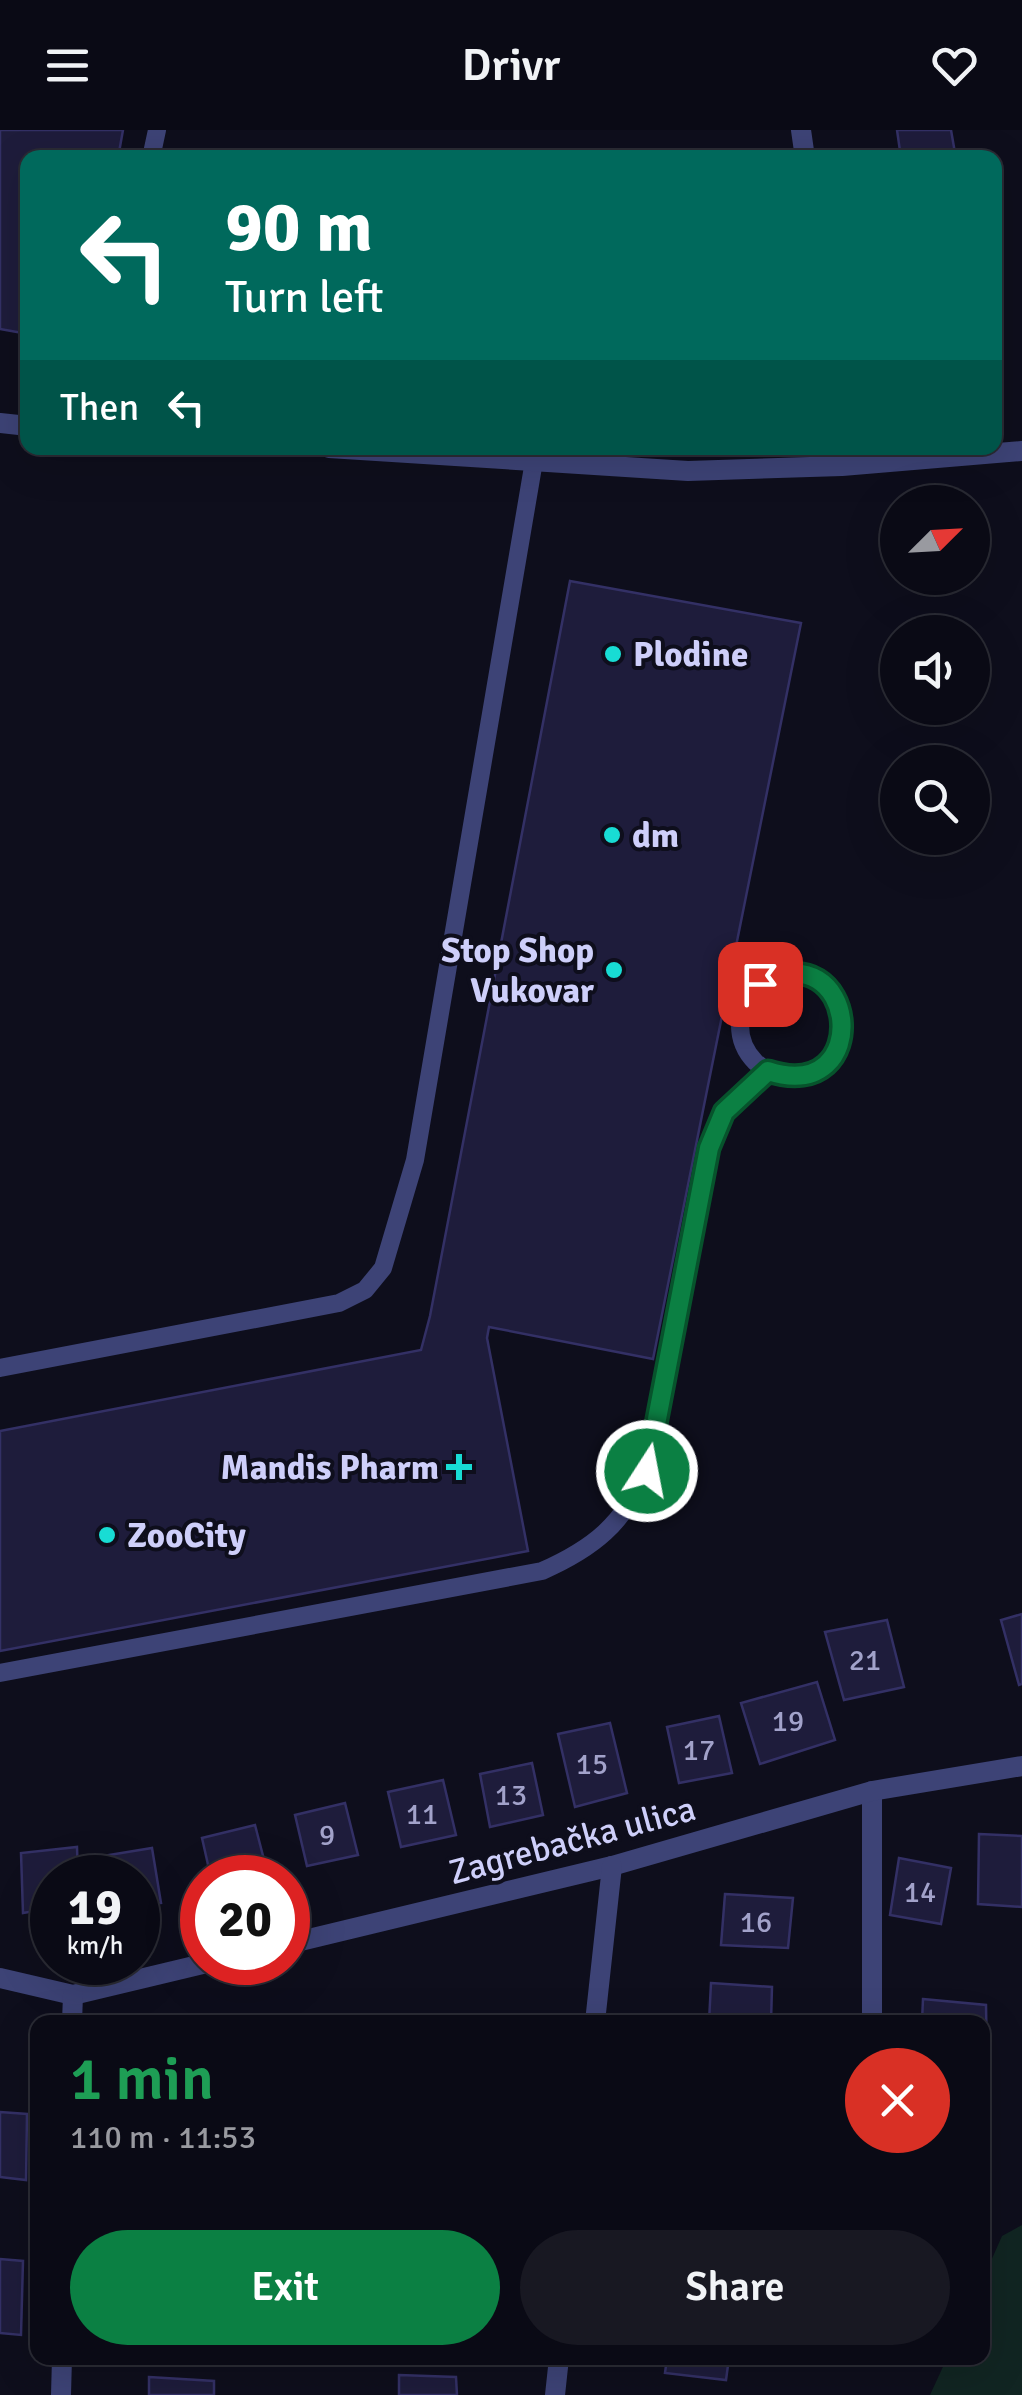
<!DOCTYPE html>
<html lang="en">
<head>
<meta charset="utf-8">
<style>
	:root { --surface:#0a0a15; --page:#181822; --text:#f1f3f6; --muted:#999aa0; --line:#2a2b34; --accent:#0b8043 }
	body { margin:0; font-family:Signika,sans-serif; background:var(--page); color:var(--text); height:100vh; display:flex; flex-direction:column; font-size:38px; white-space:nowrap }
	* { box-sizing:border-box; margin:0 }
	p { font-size:32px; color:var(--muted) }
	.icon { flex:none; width:55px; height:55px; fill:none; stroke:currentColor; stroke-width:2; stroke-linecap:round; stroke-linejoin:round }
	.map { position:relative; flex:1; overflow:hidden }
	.panel { position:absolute; left:30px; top:1885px; width:960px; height:350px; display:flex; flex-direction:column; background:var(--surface); border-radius:20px; box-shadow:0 10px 40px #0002,0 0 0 2px var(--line) }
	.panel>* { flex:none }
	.guide { position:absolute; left:20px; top:20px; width:982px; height:305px; border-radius:20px; box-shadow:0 10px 40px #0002,0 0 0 2px var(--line); background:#00695c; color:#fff; overflow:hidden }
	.needle { width:65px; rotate:66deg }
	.controls { position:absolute; left:880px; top:355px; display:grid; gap:20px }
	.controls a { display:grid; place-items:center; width:110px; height:110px; border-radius:50%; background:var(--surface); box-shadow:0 10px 40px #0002,0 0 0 2px var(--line); font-size:50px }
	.speed { position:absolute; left:30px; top:1725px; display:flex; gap:20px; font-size:50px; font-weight:700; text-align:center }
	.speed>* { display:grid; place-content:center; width:130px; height:130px; border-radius:50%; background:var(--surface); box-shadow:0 10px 40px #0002,0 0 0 2px var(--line); line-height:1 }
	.speed small { font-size:25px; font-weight:400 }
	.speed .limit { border:15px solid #d22; background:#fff; color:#111 }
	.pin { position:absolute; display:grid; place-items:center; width:85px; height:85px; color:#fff; margin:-42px; border-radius:20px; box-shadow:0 5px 15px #0006 }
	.me { position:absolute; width:110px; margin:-55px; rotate:11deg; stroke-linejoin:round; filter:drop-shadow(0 0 8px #0008) }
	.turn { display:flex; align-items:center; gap:35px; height:210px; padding:0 40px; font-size:45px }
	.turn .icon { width:130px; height:130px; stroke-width:2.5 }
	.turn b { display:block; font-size:70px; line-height:85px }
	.then { display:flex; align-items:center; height:95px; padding:0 40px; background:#0003; gap:20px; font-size:38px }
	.round { display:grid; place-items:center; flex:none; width:105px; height:105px; border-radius:52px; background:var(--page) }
	.overview { display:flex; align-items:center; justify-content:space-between; height:170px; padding:0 40px }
	h1 { font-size:60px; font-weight:600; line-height:75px; color:#1e9e55 }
	.cta { display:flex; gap:20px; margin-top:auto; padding:20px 40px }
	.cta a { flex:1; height:115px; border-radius:60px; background:var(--accent); color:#fff; font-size:40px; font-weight:600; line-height:115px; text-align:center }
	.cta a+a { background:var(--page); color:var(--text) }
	header { display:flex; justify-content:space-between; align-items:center; height:130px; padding:0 40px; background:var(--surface); font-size:45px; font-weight:600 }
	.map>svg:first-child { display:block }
	.green { fill:#112522 }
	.building { fill:#1e1c3b; stroke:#333065; stroke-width:2.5 }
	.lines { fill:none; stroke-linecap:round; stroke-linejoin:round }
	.lane { stroke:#3d4376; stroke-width:18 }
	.street { stroke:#3d4376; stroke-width:20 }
	.route-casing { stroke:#07532c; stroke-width:25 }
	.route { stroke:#0b8043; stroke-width:18 }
	.poi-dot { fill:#18dcd4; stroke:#0e0e1c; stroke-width:4 }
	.labels { text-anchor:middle; stroke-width:8; stroke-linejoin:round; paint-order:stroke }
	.number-label { font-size:30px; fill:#a2a2ca }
	.poi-label { font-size:35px; font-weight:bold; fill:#cecffa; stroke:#0e0e1c; text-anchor:start }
	.street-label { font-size:35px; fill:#cecffa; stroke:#0e0e1c }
</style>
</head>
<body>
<header><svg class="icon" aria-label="menu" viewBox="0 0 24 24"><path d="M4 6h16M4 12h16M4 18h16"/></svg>Drivr<svg class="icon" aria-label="heart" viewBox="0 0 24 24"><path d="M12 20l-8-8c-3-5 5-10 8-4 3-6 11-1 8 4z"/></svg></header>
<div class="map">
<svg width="1022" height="2265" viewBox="0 0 1022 2265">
	<rect width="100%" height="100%" fill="#0e0e1c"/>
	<polygon class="green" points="1022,2095 1022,2265 930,2265 947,2228 982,2228 983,2149 1002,2106"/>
	<g class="building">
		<polygon points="0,0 123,0 118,28 28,28 28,204 0,199"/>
		<polygon points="897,0 951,0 955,23 901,28"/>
		<polygon points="570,451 801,493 653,1229 489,1197 487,1208 528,1421 0,1521 0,1301 421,1220 430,1186"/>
		<polygon points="1022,1484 1022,1554 1019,1555 1001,1490"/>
		<polygon points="887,1490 904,1557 844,1570 825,1502"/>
		<polygon points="817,1552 835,1610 760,1634 741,1573"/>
		<polygon points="719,1586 732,1643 679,1653 667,1597"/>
		<polygon points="610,1593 627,1663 575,1677 558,1604"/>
		<polygon points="532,1633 543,1685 490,1697 480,1644"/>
		<polygon points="443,1650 456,1705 401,1717 388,1662"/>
		<polygon points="345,1673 358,1725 307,1736 295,1685"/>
		<polygon points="255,1695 268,1745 211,1748 202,1708"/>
		<polygon points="979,1704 1022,1706 1022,1777 978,1774"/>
		<polygon points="77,1717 78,1748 52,1748 52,1778 23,1783 21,1723"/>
		<polygon points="152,1718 161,1773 138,1776 138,1748 107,1748 103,1726"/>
		<polygon points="899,1728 951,1738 941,1794 890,1785"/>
		<polygon points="725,1764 793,1768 788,1818 721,1815"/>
		<polygon points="711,1853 772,1857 771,1892 709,1892"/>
		<polygon points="923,1869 986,1875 987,1934 982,1934 982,1892 922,1892"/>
		<polygon points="0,1982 27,1984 26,2050 0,2047"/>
		<polygon points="0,2129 23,2131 21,2205 0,2203"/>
		<polygon points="667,2228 729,2228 726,2250 665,2243"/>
		<polygon points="399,2245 456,2247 457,2265 399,2265"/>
		<polygon points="149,2247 214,2251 214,2265 149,2265"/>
	</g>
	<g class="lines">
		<g class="lane">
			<polyline points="151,28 157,0"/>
			<circle cx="792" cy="895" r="52"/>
			<polyline points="0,1238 339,1173 365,1160 383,1138 415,1030 534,331"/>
			<path d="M0,1543L542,1441C594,1418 623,1394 647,1341L709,1018L725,981L768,941"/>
		</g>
		<g class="street">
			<polyline points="801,0 805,28"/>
			<polyline points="0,293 28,296"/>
			<polyline points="329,318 688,341 842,336 1022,321"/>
			<polyline points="872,1661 872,1892"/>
			<polyline points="288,1814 612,1736 872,1661 1022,1636"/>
			<polyline points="0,1848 73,1865 211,1832"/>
			<polyline points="72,1892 73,1865"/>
			<polyline points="595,1892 612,1736"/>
			<polyline points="61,2265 62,2228"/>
			<polyline points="555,2265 559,2228"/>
		</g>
	</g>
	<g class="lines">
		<defs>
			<path id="route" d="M647,1341L709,1018L724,982L768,941C876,976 858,800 760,854"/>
		</defs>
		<use href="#route" class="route-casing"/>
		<use href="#route" class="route"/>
	</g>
	<g class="poi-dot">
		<circle cx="613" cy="524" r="10"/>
		<circle cx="612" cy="705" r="10"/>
		<circle cx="614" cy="840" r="10"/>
		<path d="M454 1322h10v10h10v10h-10v10h-10v-10h-10v-10h10z"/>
		<circle cx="107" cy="1405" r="10"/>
	</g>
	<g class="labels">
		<g class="number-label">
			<text x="865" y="1540">21</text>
			<text x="788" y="1601">19</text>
			<text x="699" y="1630">17</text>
			<text x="592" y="1644">15</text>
			<text x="511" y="1675">13</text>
			<text x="422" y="1694">11</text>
			<text x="327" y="1715">9</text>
			<text x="920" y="1772">14</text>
			<text x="756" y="1802">16</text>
		</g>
		<g class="poi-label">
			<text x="633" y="536">Plodine</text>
			<text x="632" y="717">dm</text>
			<text x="594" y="832" text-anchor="end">Stop Shop<tspan x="594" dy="40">Vukovar</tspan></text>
			<text x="439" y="1349" text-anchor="end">Mandis Pharm</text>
			<text x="127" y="1417">ZooCity</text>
		</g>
		<g class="street-label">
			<text transform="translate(572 1710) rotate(-15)" y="12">Zagrebačka ulica</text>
		</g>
	</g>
</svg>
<div class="controls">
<a><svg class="needle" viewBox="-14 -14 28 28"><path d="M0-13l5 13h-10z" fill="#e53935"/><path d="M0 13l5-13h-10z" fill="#999aa0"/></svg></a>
<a><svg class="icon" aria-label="sound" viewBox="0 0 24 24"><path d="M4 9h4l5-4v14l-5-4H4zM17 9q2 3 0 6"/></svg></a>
<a><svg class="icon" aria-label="search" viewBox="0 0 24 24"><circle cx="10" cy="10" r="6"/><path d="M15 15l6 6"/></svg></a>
</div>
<div class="speed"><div>19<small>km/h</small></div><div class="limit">20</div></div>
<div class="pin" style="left:760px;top:854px;background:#d93025"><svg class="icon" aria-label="arrive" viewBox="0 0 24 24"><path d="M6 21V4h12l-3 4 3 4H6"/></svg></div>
<svg class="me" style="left:647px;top:1341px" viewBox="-20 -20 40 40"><circle r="17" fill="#0b8043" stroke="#fff" stroke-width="3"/><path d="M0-11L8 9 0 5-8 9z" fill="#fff"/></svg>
<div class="guide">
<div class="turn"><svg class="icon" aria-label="left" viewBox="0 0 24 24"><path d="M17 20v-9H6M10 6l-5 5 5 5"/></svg><div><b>90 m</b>Turn left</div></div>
<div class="then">Then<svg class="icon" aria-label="left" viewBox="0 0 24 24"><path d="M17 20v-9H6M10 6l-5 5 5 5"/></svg></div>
</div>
<section class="panel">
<div class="overview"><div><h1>1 min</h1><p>110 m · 11:53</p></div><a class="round" style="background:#d93025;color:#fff"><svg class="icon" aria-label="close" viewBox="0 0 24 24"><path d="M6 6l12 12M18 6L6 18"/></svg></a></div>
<div class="cta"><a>Exit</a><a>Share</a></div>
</section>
</div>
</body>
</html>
